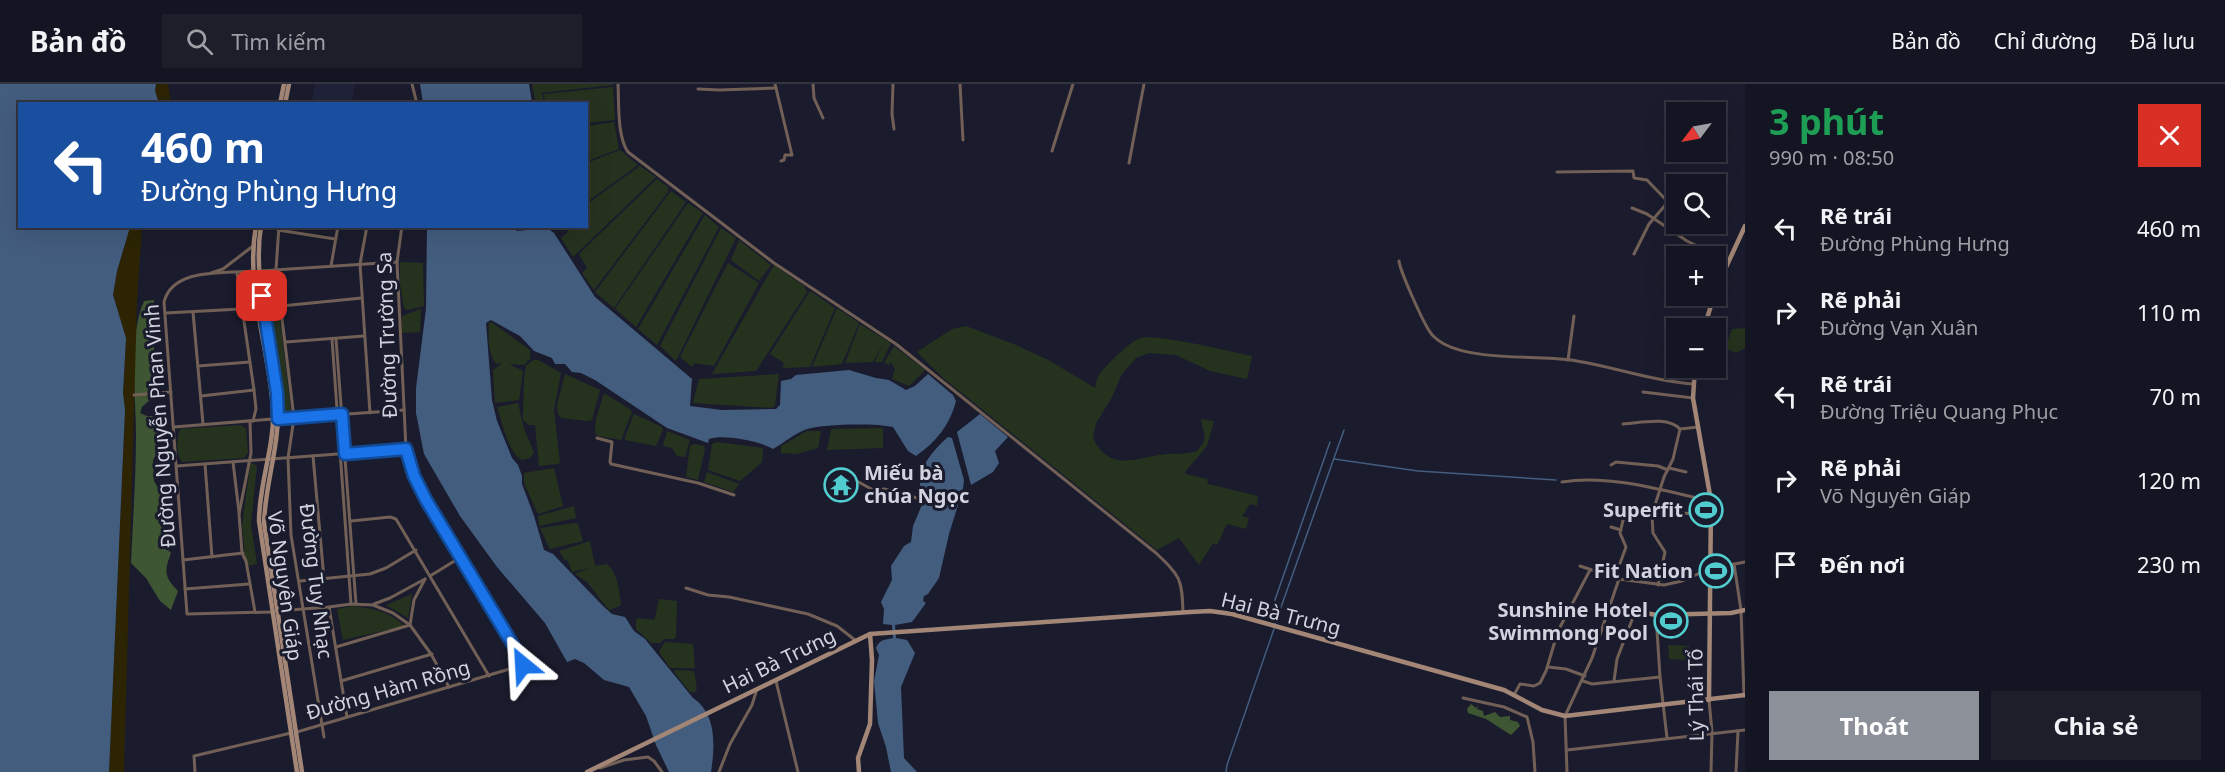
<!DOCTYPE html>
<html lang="vi">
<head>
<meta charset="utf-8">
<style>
	:root { --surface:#141522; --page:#1d1e2a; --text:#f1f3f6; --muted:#9d9fa5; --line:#333440; --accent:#8c9099 }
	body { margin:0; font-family:"Noto Sans",sans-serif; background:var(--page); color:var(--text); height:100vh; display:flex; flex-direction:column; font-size:22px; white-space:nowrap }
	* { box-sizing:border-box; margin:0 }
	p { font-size:20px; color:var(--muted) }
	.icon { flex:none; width:33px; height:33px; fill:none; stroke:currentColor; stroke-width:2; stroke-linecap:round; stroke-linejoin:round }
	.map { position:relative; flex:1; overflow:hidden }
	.panel { display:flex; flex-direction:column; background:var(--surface); width:480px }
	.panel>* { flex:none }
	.top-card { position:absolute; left:18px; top:18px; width:570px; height:126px; border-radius:0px; box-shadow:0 6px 24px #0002,0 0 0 2px var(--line); background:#1a4fa0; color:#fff; overflow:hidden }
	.needle { width:39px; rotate:238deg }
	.fabs { position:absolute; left:1666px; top:18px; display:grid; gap:12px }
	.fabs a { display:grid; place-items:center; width:60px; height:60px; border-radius:0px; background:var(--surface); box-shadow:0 6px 24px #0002,0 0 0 2px var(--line); font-size:30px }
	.pin { position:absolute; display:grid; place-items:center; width:51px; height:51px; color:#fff; margin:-26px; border-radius:12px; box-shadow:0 3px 9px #0006 }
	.me { position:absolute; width:66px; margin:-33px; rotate:333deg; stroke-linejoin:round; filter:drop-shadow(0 0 4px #0008) }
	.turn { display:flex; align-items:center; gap:21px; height:126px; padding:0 24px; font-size:27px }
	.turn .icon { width:78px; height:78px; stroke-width:2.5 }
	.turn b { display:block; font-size:42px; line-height:51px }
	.round { display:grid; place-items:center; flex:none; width:63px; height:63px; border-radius:0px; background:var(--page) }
	.overview { display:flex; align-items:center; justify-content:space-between; height:102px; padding:0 24px }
	h1 { font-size:36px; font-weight:700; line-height:45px; color:#1e9e55 }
	.primary-button { display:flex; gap:12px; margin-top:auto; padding:12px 24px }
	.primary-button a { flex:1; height:69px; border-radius:0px; background:var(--accent); color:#fff; font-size:24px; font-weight:700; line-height:69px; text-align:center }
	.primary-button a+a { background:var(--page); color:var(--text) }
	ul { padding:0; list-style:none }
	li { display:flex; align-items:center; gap:18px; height:84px; padding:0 24px }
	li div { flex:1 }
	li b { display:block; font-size:22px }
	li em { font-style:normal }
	header { display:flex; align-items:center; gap:36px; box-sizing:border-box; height:84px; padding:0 30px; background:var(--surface); border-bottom:2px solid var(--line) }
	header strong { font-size:28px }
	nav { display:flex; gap:33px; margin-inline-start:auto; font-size:21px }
	.search { width:420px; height:54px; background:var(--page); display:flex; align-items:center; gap:15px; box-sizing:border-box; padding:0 21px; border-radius:0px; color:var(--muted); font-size:22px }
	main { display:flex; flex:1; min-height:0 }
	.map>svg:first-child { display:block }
	.built { fill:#202239 }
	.green { fill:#25331e }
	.forest { fill:#3e5632 }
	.sand { fill:#2c2403 }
	.water { fill:#435d7f }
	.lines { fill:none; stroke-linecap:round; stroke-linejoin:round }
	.stream { stroke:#435d7f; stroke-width:1.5 }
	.street { stroke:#726056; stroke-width:3 }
	.secondary { stroke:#a38676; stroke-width:4.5 }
	.route-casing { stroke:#114b97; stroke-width:15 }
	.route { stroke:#1a73e8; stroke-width:10 }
	.labels { text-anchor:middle; stroke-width:6; stroke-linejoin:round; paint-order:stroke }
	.street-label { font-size:20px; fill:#d1d3df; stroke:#1a1c2d }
	.poi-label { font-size:20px; font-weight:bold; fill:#d1d3df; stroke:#1a1c2d; text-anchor:end }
</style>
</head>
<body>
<header>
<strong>Bản đồ</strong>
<div class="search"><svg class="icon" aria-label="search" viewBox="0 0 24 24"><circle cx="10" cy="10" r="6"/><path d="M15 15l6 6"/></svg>Tìm kiếm</div>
<nav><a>Bản đồ</a><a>Chỉ đường</a><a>Đã lưu</a></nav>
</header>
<main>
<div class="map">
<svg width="1745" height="688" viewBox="0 0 1745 688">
	<rect width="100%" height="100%" fill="#1a1c2d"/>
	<polygon class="built" points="315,0 355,0 352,19 312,18"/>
	<g class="green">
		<polygon points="532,0 613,0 613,1 540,9 543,10 543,19 536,20"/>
		<polygon points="613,3 615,36 587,39 586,20 545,19 544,10"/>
		<polygon points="614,38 619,65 587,77 587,42"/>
		<polygon points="620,66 638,81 587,118 587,79"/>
		<polygon points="640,82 656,93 573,173 561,154 567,149 568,143 586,142 587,120"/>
		<polygon points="657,95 668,103 668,108 594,206 582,189 587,184 579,170"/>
		<polygon points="671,107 686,118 614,224 595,208"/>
		<polygon points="688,119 703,129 636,243 615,225"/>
		<polygon points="705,131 719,143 657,261 638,245"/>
		<polygon points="721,144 736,154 676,277 660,262"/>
		<polygon points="739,156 771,181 759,197 731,176"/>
		<polygon points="402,178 423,179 424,222 408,226 404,224 400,200 400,179"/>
		<polygon points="728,179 759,199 714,282 694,279 692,283 680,273"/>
		<polygon points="774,181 804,202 807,208 756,287 712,290"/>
		<polygon points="268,188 272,189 275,194 291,327 289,330 284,330 281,328 263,194 264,190"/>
		<polygon points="810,207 835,224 810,283 783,284 784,279 770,270"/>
		<polygon points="837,224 859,239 842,280 812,283"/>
		<polygon points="421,225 420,248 401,249 402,232"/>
		<path d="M491,238L530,266V275L524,281L509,280L523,287L519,316L495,319L493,286L502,279L496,280C488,270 488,251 489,239Z"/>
		<polygon points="860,240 891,259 882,278 875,278 882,262 873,278 845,279"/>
		<path d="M966,242L1016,261L1050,277L1095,304C1096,301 1096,298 1097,295C1101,285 1130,257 1141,254C1155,249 1233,268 1252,272L1247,295L1210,287L1176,271L1149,269L1136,274L1122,290L1111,315L1096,339L1093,354C1108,386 1132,376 1159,371C1172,369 1185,371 1197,367C1210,352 1203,352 1201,335L1214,337L1207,362L1185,388L1186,390L1207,395L1208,400L1258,412L1257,422L1250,420L1242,432L1249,434L1246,445L1227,440L1217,461L1213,459L1199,481L1179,454L1157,466L943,294L917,268L952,245Z"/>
		<polygon points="1745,244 1745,264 1736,269 1725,264 1732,245"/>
		<polygon points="894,262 925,286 909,302 892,295 895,285 891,278 889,281 884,279 889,270 892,272 890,269"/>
		<polygon points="533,276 538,276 561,289 554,326 560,379 557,380 539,382 535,341 529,341 523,336 524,295 526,282"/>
		<polygon points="565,290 600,306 592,336 587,337 561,334 558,330 557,321"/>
		<polygon points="779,290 775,321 772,324 693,319 699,295"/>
		<polygon points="604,309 631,326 632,328 621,356 598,352 595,349 596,335"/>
		<path d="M518,319L524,345L534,368L530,374L522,376C507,367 503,339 497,323Z"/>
		<polygon points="634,330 662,343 663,346 656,362 625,356 625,353"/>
		<path d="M241,341L246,345L248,369L244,374L182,378C176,371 176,354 180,345Z"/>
		<polygon points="883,344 883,364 827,366 831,346 833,345"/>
		<polygon points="667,347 690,356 685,373 677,372 672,364 663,362"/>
		<polygon points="807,347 821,347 818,364 796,370 781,369 781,362"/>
		<polygon points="717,358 763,364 762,378 740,397 708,386 712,360"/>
		<polygon points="694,360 704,362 705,365 698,396 686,393 690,362"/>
		<polygon points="252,379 257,382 251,440 257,480 246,482 242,442 250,381"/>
		<polygon points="554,384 563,422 538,430 524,399 524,389"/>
		<polygon points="707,388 739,400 733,408 704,398"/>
		<polygon points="574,422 576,434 539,442 538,432"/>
		<polygon points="576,439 578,440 583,457 550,465 540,444"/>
		<path d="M590,457L595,482L607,480C618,490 619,506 621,520L620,522L609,526L587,498L575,490L590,484L572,488L568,477L564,475L559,467Z"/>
		<polygon points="412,510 408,534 386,521"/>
		<polygon points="659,515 677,517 676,553 674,555 664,555 660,559 651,559 636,545 636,537 638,534 653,536 655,534"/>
		<path d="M353,522C376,525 387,527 405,542L343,556L337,525Z"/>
		<polygon points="665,558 693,560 695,584 670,584 659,568"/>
		<polygon points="1668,561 1689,562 1690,576 1669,575"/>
		<polygon points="675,586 694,587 697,605 695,608 690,608 674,588"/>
	</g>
	<g class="forest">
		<path d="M154,216V282L151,300L154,312L142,323L140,329L147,332H155L161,336L158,367L153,376L154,397L162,411L163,461L171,469C164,487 164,493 178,507L171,526L160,517L146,494L131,479C133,436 136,393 136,350C136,311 128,253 144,217Z"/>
		<polygon points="1471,620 1476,624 1479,621 1477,625 1483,627 1484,632 1495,628 1500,633 1510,632 1510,636 1518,638 1520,642 1511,651 1486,635 1468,629 1467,625"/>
	</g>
	<g class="sand">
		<polygon points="156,0 168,0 171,19 159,19 155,7"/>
		<polygon points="130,143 142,143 137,217 124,688 109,688 125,326 123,309 126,254 113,211 117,187"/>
	</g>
	<g class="water">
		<polygon points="0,0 156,0 155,7 159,19 20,20 20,142 130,143 117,187 113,211 126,254 123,309 125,326 109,688 0,688"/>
		<polygon points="420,0 529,0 532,19 423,19"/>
		<path d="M427,143H514L517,147L547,144L554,149L595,213L692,295L690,322L722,326L776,325L780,321L781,297L791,295L796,291L849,286L876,294L889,296L906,306L915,302L928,290L953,311L956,317C950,341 936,358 916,372L908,367L893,343C874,339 824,340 807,345C795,349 784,359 773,365C760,357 723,350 709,355L708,359L667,344L595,296L581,289L572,288L565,280H555L552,274L534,267L520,252L491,236L486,239L492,316L497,337L512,374L518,381L522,392V400L534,432L544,466L553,470L603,522L612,530L625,533L634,547L645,555L693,614C717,630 715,662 711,688H669L656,661L646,632L629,603L604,596L584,579L575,575L567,578L545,539L497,483L460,432L424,370L416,329V304L426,225Z"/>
		<polygon points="980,330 1008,353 995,367 999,379 993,388 971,401 957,348"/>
		<path d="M948,353L952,354L964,396L963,405L949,450L939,494L928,510L924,512L923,517L926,519L912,538L895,541L896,554L907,556L915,569L901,603L904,674L917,688H891L886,663L878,639L874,597L879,571L876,564C880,555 884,556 893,554L892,541L883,540L884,525L881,518L892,496L891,482L904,462L911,458L913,442L924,416C912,391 929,370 948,353Z"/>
	</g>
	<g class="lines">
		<g class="stream">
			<polyline points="1334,375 1418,387 1556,396"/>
			<polyline points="1269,533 1330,358"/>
			<polyline points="1275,540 1344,346"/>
			<polyline points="1226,688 1227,681 1274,545"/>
		</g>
		<g class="street">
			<polyline points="412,0 417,20"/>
			<path d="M618,0C619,18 617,53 628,68L774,179L896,260L1156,469C1180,492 1182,494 1183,528"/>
			<polyline points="775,0 792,71 785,71 784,76 781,77"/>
			<polyline points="813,0 814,14 823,34"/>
			<polyline points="893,0 892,30 894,45"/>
			<polyline points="960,0 963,56"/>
			<polyline points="698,5 719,6 776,4"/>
			<polyline points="303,20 304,18 314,20"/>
			<polyline points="1052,67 1073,0"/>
			<polyline points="1129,79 1144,0"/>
			<polyline points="1557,88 1633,87 1634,94 1647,96 1668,118 1649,140 1634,170"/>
			<polyline points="1632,124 1647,130 1687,157 1728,177"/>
			<polyline points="279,142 276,185 294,334 288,374 291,451 324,653"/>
			<polyline points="367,142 360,180 370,329"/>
			<polyline points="278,146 335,155"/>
			<path d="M1399,177C1400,187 1423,238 1430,248C1433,253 1439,257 1444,260C1476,277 1535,271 1571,276C1612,282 1651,297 1693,300"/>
			<polyline points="331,182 338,142"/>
			<path d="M253,187C225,190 173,183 164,218L187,530L271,528"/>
			<polyline points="259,187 397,178"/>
			<polyline points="211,189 223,185 253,162"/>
			<polyline points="237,189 254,306 256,325 253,337"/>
			<polyline points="281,222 362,214"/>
			<polyline points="193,228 203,340"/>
			<polyline points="166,229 241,225"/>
			<polyline points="332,255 351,520"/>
			<polyline points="336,255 356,520"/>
			<polyline points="286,258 364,252"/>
			<polyline points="1568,276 1574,232"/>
			<polyline points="198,282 250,278"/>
			<polyline points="1643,308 1693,314"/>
			<polyline points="134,311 171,308"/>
			<polyline points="201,312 254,306"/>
			<polyline points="278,335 404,326"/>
			<polyline points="250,337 251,369 239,430 242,469 246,477 255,528"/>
			<path d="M1623,340C1641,339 1667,332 1680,345L1698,343"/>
			<polyline points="174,343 273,335"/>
			<polyline points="1680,345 1673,375 1664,393 1654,424 1675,429 1710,430"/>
			<polyline points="597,354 612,358 610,378 611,380 698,399 734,411"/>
			<polyline points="313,372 324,495"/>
			<polyline points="233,378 239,428"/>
			<polyline points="205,380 212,473"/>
			<polyline points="1611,381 1616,378 1658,382 1668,386"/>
			<polyline points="177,382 405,365"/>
			<polyline points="1669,384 1686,388"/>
			<polyline points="853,395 875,407 884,405 917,414"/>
			<path d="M1562,398C1610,390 1664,407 1711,417"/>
			<polyline points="1652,431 1653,449 1665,468 1658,501"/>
			<polyline points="351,437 390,433 396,435 489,592"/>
			<polyline points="1611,443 1621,446"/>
			<polyline points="183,476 243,469"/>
			<polyline points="1734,480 1741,526 1744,612"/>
			<polyline points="1580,482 1619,495 1664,501 1682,497 1709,485 1745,478"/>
			<polyline points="430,492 461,473"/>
			<polyline points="1615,493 1626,463 1620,449 1625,428"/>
			<polyline points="300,497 370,490 386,484 416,466"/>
			<polyline points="686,504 708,511 729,513 808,530 837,542 855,556"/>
			<polyline points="185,505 249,500"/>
			<polyline points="374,520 390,514 425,495"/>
			<polyline points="329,523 347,633"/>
			<polyline points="277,527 329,523 351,520 373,521 393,529 410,541 431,570 449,603"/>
			<polyline points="1656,531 1660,593 1667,654"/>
			<polyline points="336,563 410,541 414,516 425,495"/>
			<polyline points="1548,583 1566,585 1585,592"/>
			<polyline points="341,597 432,570"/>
			<polyline points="776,597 798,688"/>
			<polyline points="1583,597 1592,600 1660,593"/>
			<polyline points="1614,597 1617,575 1635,528"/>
			<polyline points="1514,611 1520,600 1534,602 1540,599 1546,587 1558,547 1590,486"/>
			<polyline points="1463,614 1504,623 1527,633 1533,658 1535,688"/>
			<polyline points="1709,616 1712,648 1711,688"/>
			<polyline points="297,648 523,581 516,566 426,416 414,392 406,365 397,178 402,142"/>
			<polyline points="1567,666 1745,646"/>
			<polyline points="600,684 624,676 648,673 654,677 662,688"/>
			<polyline points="195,688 194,672 291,649"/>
			<polyline points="719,688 730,660 752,621 757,605"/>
			<polyline points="1567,688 1565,632 1592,574 1619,495"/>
			<polyline points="1736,688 1738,647"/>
		</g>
		<g class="secondary">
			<polyline points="280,20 284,0"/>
			<polyline points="285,20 289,0"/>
			<path d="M256,142C245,203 269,263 273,324C275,362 259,399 259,437L297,688"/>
			<path d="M261,142C251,203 277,264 278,325C279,363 265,401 264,439L302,688"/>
			<polyline points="1716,205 1745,142"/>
			<polyline points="1704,244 1714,212"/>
			<polyline points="1695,284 1693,314 1711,417 1709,616"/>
			<polyline points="1611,522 1656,531 1731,529 1745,526"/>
			<polyline points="587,688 870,550 1190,528 1210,527 1232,530 1504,606 1542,626 1565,632 1745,611"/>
			<polyline points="859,688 858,674 870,640 872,576 870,550"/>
		</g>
	</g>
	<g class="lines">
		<defs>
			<polyline id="route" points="262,212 277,309 278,335 342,330 345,370 406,365 414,392 426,416 516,566 523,581"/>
		</defs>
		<use href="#route" class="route-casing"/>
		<use href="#route" class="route"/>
	</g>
	<defs>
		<symbol id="temple-ring" viewBox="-11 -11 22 22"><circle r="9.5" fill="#1a1c2d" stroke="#52cdcf" stroke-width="1.5"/><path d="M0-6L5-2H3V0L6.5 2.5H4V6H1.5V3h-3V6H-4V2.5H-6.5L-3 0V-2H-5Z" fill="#52cdcf"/></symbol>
		<symbol id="stadium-ring" viewBox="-11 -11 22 22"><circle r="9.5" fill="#1a1c2d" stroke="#52cdcf" stroke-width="1.5"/><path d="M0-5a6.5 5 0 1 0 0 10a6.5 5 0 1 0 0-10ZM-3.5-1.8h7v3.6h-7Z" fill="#52cdcf"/></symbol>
	</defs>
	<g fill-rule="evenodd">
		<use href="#temple-ring" x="822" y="382" width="38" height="38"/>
		<use href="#stadium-ring" x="1687" y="407" width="38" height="38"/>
		<use href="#stadium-ring" x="1697" y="468" width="38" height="38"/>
		<use href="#stadium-ring" x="1652" y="518" width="38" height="38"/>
	</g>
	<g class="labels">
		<g class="street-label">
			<text transform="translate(387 251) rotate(-92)" y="7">Đường Trường Sa</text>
			<text transform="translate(160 342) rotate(-94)" y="7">Đường Nguyễn Phan Vinh</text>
			<text transform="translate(316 497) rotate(83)" y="7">Đường Tuy Nhạc</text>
			<text transform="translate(285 502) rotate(82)" y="7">Võ Nguyên Giáp</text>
			<text transform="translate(1281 530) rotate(14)" y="7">Hai Bà Trưng</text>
			<text transform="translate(779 577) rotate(-26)" y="7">Hai Bà Trưng</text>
			<text transform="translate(388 606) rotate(-16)" y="7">Đường Hàm Rồng</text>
			<text transform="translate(1696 611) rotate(-91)" y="7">Lý Thái Tổ</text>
		</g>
		<g class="poi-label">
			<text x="864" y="396" text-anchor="start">Miếu bà<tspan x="864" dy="23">chúa Ngọc</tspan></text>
			<text x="1683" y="433">Superfit</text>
			<text x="1693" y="494">Fit Nation</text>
			<text x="1648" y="533">Sunshine Hotel<tspan x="1648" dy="23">Swimmong Pool</tspan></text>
		</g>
	</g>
</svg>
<div class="fabs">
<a><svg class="needle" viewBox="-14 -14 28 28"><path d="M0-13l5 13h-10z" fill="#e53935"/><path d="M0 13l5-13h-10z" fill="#9d9fa5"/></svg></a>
<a><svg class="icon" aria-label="search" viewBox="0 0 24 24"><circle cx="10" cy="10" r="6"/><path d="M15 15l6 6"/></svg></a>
<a>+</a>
<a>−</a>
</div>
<div class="pin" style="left:262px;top:212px;background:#d93025"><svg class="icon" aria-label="arrive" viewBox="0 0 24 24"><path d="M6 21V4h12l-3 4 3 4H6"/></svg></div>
<svg class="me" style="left:523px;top:581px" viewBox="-20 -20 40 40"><path d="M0-17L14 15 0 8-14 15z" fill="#1a73e8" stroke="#fff" stroke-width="4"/></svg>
<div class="top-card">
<div class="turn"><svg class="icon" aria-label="left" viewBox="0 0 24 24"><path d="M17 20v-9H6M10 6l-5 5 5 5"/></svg><div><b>460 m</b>Đường Phùng Hưng</div></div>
</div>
</div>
<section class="panel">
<div class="overview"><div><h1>3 phút</h1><p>990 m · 08:50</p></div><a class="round" style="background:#d93025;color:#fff"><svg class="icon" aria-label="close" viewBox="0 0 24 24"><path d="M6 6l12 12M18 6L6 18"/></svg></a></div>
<ul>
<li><svg class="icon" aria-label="left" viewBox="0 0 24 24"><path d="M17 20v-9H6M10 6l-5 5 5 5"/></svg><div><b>Rẽ trái</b><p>Đường Phùng Hưng</p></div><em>460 m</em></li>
<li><svg class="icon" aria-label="right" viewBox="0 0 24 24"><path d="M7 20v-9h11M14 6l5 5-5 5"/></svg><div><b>Rẽ phải</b><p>Đường Vạn Xuân</p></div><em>110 m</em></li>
<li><svg class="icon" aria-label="left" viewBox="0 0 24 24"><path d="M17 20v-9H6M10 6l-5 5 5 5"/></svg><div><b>Rẽ trái</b><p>Đường Triệu Quang Phục</p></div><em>70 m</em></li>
<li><svg class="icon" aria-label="right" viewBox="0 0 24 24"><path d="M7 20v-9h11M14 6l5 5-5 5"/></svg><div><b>Rẽ phải</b><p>Võ Nguyên Giáp</p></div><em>120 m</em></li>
<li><svg class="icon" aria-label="arrive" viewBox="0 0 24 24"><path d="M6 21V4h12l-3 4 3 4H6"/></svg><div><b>Đến nơi</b></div><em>230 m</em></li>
</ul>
<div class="primary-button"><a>Thoát</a><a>Chia sẻ</a></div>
</section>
</main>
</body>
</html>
